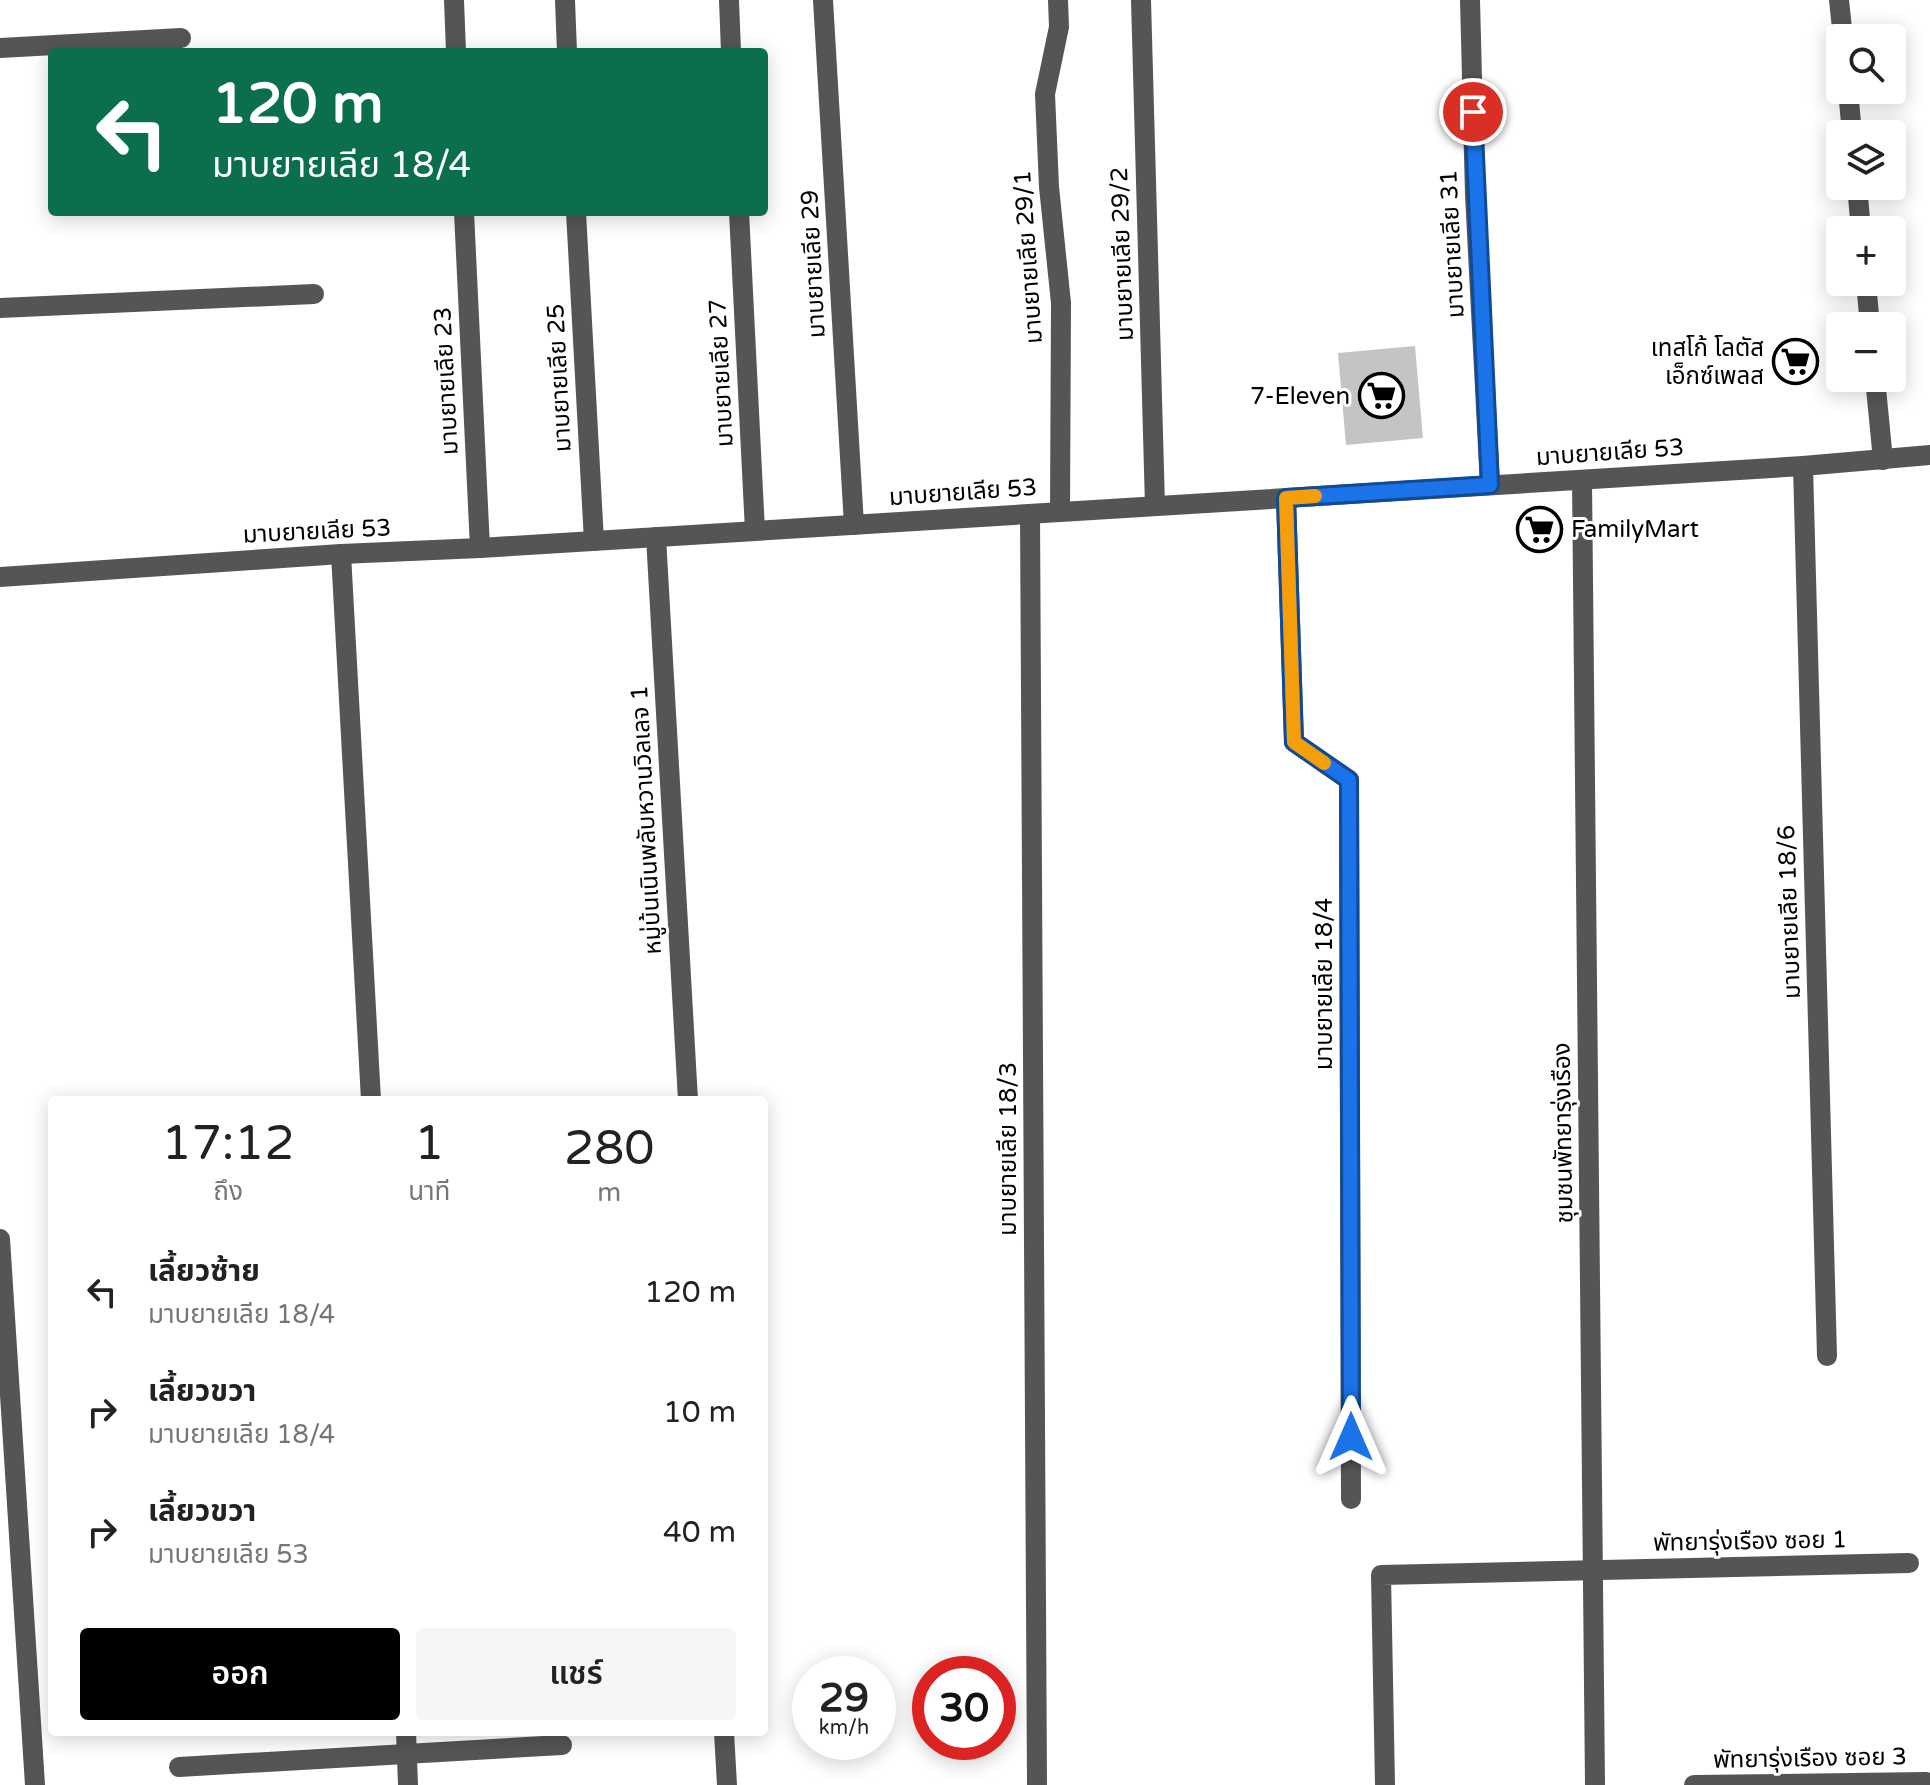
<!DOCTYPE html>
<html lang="th">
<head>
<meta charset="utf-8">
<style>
	:root { --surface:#fff; --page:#f6f6f6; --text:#222; --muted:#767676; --accent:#000 }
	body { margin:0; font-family:"Varela Round","Noto Sans Thai",sans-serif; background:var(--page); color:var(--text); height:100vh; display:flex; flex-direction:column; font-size:30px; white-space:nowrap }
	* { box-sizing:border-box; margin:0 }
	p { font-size:26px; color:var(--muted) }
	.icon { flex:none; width:44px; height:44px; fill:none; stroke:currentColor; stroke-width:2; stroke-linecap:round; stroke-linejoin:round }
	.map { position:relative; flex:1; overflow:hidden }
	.panel { position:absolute; left:48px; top:1096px; width:720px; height:640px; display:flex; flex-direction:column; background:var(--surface); border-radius:8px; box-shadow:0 4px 20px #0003 }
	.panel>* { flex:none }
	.hud { position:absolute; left:48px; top:48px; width:720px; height:168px; border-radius:8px; box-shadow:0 4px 20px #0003; background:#0b6e4f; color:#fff; overflow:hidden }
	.fabs { position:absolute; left:1826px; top:24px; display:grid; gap:16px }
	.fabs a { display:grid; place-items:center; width:80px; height:80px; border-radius:8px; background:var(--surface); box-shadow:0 4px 20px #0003; font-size:40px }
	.speed { position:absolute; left:792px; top:1656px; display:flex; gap:16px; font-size:40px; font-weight:700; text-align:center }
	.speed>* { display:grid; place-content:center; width:104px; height:104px; border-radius:50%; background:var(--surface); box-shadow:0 4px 20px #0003; line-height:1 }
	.speed small { font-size:20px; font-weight:400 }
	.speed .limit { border:12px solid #d22; background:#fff; color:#111 }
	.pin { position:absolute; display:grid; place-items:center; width:68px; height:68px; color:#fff; margin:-34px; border:4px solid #fff; border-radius:50%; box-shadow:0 2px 8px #0007 }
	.me { position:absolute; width:88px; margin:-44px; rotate:0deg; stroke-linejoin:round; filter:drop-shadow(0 0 6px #0008) }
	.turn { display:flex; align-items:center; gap:28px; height:168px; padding:0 32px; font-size:36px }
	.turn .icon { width:104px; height:104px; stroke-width:2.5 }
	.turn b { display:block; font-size:56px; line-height:68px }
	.eta { display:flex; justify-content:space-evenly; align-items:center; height:136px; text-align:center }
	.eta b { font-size:48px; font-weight:600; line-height:56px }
	.cta { display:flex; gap:16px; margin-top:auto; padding:16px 32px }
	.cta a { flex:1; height:92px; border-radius:8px; background:var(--accent); color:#fff; font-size:32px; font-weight:600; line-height:92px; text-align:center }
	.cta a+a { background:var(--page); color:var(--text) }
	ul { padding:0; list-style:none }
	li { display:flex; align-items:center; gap:24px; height:120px; padding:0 32px }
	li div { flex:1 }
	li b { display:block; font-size:30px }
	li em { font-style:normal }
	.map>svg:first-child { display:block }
	.building { fill:#c4c4c4 }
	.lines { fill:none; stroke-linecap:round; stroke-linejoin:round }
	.minor { stroke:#555; stroke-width:20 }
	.route-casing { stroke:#114b97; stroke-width:20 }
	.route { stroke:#1a73e8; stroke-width:14 }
	.slow { stroke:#f59e0b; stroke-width:14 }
	.labels { text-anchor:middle; stroke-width:6; stroke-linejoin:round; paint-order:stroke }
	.street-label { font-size:24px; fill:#000; stroke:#fff }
	.poi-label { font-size:24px; fill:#000; stroke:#fff; text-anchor:end }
</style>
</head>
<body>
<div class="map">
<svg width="1930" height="1785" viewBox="0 0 1930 1785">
	<rect width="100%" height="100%" fill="#fff"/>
	<polygon class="building" points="1415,346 1423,438 1346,445 1338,353"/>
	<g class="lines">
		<g class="minor">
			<polyline points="454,0 456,52"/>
			<polyline points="565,0 567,52"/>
			<polyline points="729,0 731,52"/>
			<polyline points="823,0 854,525"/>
			<polyline points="1058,0 1059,27 1045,94 1049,187 1061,303 1060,512"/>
			<polyline points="1141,0 1155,506"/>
			<polyline points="1470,0 1475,195 1490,485"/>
			<polyline points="1839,0 1843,38"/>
			<polyline points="0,48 181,38"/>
			<polyline points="1848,90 1852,134"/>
			<polyline points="1857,186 1861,230"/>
			<polyline points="464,212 480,548"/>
			<polyline points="576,212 594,541"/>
			<polyline points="739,212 755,531"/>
			<polyline points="1866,282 1870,326"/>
			<polyline points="0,308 314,294"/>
			<polyline points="1875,378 1883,460"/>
			<polyline points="1803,466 1827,1356"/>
			<polyline points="1582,480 1595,1785"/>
			<polyline points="1286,498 1294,742 1349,780 1351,1499"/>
			<polyline points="1030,514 1037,1785"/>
			<polyline points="656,537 688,1100"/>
			<polyline points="341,554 371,1100"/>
			<polyline points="0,577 341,554 480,548 1803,466 1930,455"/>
			<polyline points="0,1239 35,1785"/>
			<polyline points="406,1732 408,1785"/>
			<polyline points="724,1732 727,1785"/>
			<polyline points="179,1767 562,1745"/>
			<polyline points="1385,1785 1381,1575 1909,1563"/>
			<polyline points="1694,1785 1926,1782"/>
		</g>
	</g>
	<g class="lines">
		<defs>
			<polyline id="route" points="1351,1437 1349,780 1294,742 1286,498 1490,485 1473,112"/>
		</defs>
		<use href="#route" class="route-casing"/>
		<use href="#route" class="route"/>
		<polyline class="slow" points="1315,496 1286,498 1294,742 1324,763"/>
	</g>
	<defs>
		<symbol id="supermarket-ring" viewBox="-11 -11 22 22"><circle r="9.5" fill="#fff" stroke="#000" stroke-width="1.5"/><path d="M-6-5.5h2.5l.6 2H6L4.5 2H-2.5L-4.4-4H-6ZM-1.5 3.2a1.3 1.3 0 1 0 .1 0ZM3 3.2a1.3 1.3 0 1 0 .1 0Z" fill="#000"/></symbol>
	</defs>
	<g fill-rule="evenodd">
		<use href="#supermarket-ring" x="1770" y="336" width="51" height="51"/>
		<use href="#supermarket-ring" x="1356" y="370" width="51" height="51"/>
		<use href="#supermarket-ring" x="1514" y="504" width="51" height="51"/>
	</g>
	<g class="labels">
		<g class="street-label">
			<text transform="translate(1452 244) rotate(-93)" y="8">มาบยายเลีย 31</text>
			<text transform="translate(1122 254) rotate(-92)" y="8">มาบยายเลีย 29/2</text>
			<text transform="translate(1028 257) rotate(-94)" y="8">มาบยายเลีย 29/1</text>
			<text transform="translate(813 264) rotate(-93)" y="8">มาบยายเลีย 29</text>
			<text transform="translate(721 373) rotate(-93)" y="8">มาบยายเลีย 27</text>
			<text transform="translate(559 378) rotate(-93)" y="8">มาบยายเลีย 25</text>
			<text transform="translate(446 381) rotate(-93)" y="8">มาบยายเลีย 23</text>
			<text transform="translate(1610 452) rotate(-4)" y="8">มาบยายเลีย 53</text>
			<text transform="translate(963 492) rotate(-4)" y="8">มาบยายเลีย 53</text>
			<text transform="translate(317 531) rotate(-3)" y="8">มาบยายเลีย 53</text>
			<text transform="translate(646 820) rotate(-93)" y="8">หมู่บ้นเนินพลับหวานวิลเลจ 1</text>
			<text transform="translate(1789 912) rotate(-92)" y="8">มาบยายเลีย 18/6</text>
			<text transform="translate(1324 984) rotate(-90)" y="8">มาบยายเลีย 18/4</text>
			<text transform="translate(1563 1133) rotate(-91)" y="8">ชุมชนพัทยารุ่งเรือง</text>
			<text transform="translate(1008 1149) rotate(-90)" y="8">มาบยายเลีย 18/3</text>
			<text transform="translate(1750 1541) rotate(-1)" y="8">พัทยารุ่งเรือง ซอย 1</text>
			<text transform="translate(1810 1758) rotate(-1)" y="8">พัทยารุ่งเรือง ซอย 3</text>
		</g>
		<g class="poi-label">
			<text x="1764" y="356">เทสโก้ โลตัส<tspan x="1764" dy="28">เอ็กซ์เพลส</tspan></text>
			<text x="1350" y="404">7-Eleven</text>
			<text x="1571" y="537" text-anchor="start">FamilyMart</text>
		</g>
	</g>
</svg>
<div class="fabs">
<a><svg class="icon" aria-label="search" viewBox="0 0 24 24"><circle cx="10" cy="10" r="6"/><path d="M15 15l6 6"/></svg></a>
<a><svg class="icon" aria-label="layers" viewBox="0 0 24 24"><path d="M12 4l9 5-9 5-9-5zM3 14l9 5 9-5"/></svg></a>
<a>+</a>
<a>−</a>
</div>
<div class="speed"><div>29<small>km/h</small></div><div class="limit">30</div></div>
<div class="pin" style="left:1473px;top:112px;background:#d93025"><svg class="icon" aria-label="arrive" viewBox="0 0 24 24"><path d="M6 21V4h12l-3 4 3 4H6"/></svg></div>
<svg class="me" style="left:1351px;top:1437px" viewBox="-20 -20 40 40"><path d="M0-17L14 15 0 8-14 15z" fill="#1a73e8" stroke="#fff" stroke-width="4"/></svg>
<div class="hud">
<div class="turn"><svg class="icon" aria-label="left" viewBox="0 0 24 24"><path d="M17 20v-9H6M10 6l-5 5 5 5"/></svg><div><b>120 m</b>มาบยายเลีย 18/4</div></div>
</div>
<section class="panel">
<div class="eta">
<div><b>17:12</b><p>ถึง</p></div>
<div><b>1</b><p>นาที</p></div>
<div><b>280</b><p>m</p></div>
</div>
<ul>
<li><svg class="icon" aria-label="left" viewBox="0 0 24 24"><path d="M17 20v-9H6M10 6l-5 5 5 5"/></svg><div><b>เลี้ยวซ้าย</b><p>มาบยายเลีย 18/4</p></div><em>120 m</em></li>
<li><svg class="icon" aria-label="right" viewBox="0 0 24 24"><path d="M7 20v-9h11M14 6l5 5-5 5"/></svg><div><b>เลี้ยวขวา</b><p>มาบยายเลีย 18/4</p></div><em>10 m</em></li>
<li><svg class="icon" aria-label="right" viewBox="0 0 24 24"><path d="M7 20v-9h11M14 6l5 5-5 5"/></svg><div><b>เลี้ยวขวา</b><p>มาบยายเลีย 53</p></div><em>40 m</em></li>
</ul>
<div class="cta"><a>ออก</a><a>แชร์</a></div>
</section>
</div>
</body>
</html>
